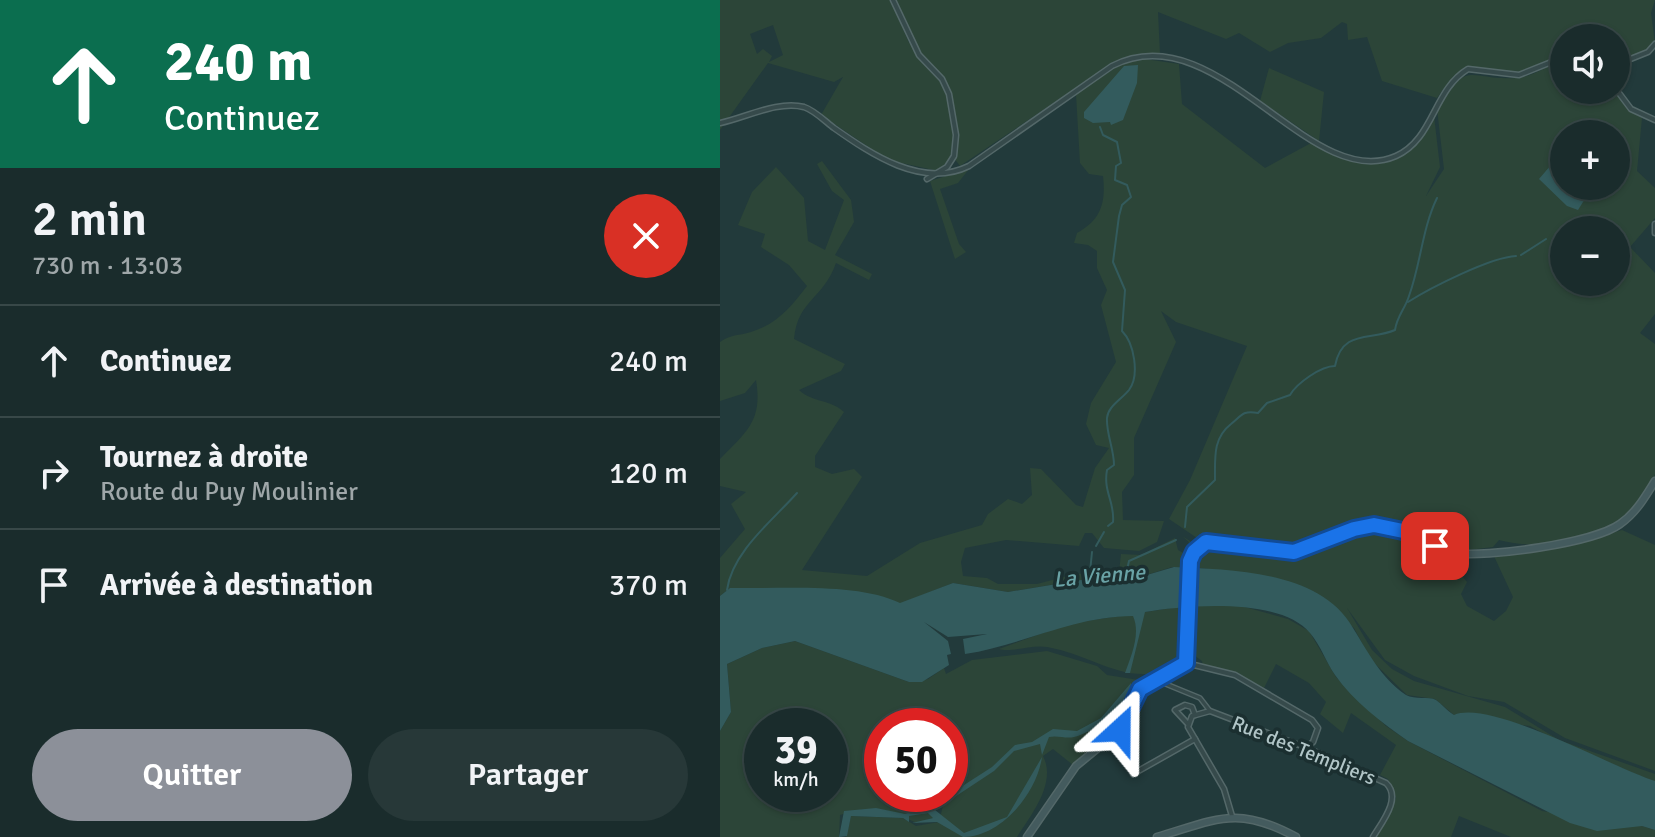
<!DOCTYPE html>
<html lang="fr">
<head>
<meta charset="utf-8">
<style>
	:root { --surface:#1a2c2c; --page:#273838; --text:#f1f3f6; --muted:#9fa7a9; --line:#384848; --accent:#8c9099 }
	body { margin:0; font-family:Signika,sans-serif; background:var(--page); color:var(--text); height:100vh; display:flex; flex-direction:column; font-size:30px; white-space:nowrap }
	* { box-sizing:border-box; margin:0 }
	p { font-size:26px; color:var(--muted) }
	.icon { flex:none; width:44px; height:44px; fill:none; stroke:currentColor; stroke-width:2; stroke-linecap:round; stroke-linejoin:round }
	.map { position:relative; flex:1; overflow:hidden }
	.side { display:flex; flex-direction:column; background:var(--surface); width:720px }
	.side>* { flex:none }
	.banner { background:#0b6e4f; color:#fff; overflow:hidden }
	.controls { position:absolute; left:830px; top:24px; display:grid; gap:16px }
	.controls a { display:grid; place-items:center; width:80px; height:80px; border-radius:50%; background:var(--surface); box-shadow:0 2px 6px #0004,0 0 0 2px var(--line); font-size:40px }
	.speed { position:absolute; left:24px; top:708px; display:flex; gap:16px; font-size:40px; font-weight:700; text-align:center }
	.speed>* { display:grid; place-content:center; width:104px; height:104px; border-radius:50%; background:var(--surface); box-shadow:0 2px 6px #0004,0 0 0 2px var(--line); line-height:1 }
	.speed small { font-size:20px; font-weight:400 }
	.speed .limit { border:12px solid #d22; background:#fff; color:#111 }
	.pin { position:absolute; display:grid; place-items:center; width:68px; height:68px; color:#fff; margin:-34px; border-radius:16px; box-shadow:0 4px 12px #0006 }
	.me { position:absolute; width:88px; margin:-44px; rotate:24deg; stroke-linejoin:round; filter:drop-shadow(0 0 6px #0008) }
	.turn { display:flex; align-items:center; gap:28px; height:168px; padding:0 32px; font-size:36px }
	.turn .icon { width:104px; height:104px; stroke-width:2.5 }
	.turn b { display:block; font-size:56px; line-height:68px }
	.round { display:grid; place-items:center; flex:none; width:84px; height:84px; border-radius:42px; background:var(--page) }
	.headline { display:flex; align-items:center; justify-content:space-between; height:136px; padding:0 32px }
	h1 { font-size:48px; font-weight:600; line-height:60px }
	.cta { display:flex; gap:16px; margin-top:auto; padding:16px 32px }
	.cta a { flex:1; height:92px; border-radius:48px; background:var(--accent); color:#fff; font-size:32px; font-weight:600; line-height:92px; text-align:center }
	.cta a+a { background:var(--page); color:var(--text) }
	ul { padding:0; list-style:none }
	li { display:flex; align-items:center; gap:24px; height:112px; padding:0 32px; border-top:2px solid var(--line) }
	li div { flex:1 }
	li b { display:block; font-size:30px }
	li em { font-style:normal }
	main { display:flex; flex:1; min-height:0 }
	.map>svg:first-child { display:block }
	.green { fill:#2c4538; fill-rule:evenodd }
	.water { fill:#335b5d }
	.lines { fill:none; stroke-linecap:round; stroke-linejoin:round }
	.stream { stroke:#335b5d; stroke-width:2 }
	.pedestrian-casing { stroke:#546869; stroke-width:6 }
	.minor-casing { stroke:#546869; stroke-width:7 }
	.secondary-casing { stroke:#546869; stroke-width:9 }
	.pedestrian { stroke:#364a4b; stroke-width:3 }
	.minor { stroke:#364a4b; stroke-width:4 }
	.secondary { stroke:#445b5e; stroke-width:6 }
	.route-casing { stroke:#114b97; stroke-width:20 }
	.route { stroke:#1a73e8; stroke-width:14 }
	.labels { text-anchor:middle; stroke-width:7; stroke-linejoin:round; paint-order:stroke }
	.street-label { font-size:20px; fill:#b1c5c7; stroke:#1b2f30 }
	.water-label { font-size:22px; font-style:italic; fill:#6aa3a6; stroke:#1b2f30 }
</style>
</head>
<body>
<main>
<section class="side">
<div class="banner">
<div class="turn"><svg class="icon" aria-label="ahead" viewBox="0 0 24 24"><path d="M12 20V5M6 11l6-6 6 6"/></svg><div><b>240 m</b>Continuez</div></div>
</div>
<div class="headline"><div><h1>2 min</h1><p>730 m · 13:03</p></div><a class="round" style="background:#d93025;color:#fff"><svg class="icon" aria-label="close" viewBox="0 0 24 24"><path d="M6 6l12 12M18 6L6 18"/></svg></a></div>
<ul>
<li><svg class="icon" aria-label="ahead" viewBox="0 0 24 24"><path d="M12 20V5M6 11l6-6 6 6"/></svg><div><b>Continuez</b></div><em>240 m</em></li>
<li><svg class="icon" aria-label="right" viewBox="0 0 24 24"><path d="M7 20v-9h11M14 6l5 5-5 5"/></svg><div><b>Tournez à droite</b><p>Route du Puy Moulinier</p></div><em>120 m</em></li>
<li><svg class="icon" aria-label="arrive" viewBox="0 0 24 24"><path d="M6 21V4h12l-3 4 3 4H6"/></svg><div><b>Arrivée à destination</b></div><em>370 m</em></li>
</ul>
<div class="cta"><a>Quitter</a><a>Partager</a></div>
</section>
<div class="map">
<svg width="935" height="837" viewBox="0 0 935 837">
	<rect width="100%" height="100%" fill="#223a3b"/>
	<g class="green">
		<path d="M0,0H171L189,43L187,22L176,0H935L931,13L935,43L924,53L896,64V38H844V55C828,61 811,71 795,73C753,78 750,51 717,98L662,81L647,37L628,40L627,24L622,22L601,38L568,43L550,52L519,33L506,39L438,12L440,54H416L390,65L240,166L234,158L235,129L230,159L218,171L168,160L101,115L123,77L114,82L48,63L0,130ZM53,25L63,55L49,62L52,56L43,49L37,54L30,34Z"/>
		<path d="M418,58L459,64L462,104L545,168L591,143C644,168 684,179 714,116L720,167L706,196L724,169L717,109C749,57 748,81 796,78C812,77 829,65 844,60V90H894L907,109L922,118L917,171L935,188V218L910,247L935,273V314L920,333L935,344C935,383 935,437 935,474C934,481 927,489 923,495C895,538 827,553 779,540L773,547L749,550L724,546L689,528L660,520L634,524L586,545L564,548L477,538L449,519L470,480L527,346L456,322L441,311L456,342L414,438V475L402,492L403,520L444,521L437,542L419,551L384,548L372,533H365L359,546L286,540L245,548L241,562L243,576L267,578L278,584H317L355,574L399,572L401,554L421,555L455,538L458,550L465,554L469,542L462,536L473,543L466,568L452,567L420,577H379L288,592L233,583L180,604C128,583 65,590 10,588L0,596V558L25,529L11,504L26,492L0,486V459C26,432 43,421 36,380L25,393L0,401V342C11,334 18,336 31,332C57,324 71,307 87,286L69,265L41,247L45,234L18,225L32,192L56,167L84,198L88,241L105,250L124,200L112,191L97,164L102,161L131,200L134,222L115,255L152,274L149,280L116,263C103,300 78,299 74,339L125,364L121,371L79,390C93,403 110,399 124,412L95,456V467L112,474L134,469L142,477L82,570L147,576L200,543L262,525L268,514L288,499L302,504L312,495L310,468L321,469L356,505L363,507L375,468L389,448L376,445L366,424L371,403L396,362L381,305L387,290L377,268V251L368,245L354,243L357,233C381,220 386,203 383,176L369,174L360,163L356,94L401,64ZM844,134H896V186H844ZM844,230H896V282H844Z"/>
		<polygon points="549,68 604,92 599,141 540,101"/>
		<polygon points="249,169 238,183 220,189 239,244 246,252 235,259 210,181"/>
		<polygon points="670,529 741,556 741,575 747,582 741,594 747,606 774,621 786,611 793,597 773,554 856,544 902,530 935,545 935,771 845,738 784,702 748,696 694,676 665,660 627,608 652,650 672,669 694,681 785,707 839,740 935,774 935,782 842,744 810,726 734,715 715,699 687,695 651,660 634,628 574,585 555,578 473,567 474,559 489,545 564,555 585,552 639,531"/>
		<polygon points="514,604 568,619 589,631 616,677 666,726 688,741 822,811 922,826 935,830 935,837 791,837 739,816 731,837 655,837 676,798 668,779 660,775 676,745 631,713 623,733 600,714 606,702 589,683 556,664 544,688 514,672 483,666 482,661 471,653 472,605"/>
		<path d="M465,606L463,663C410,692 379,656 327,647C312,644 291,653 279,649L347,624Z"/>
		<path d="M75,641L189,682L208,679L224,668L226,674L252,660L327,651L377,666L387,675L425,681L395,731L353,765L333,749L323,756C337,783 311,815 297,837H126L131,816L183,818L196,826L219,822L225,797L215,804L213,818L197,823C166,809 157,804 120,815L119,837H0V731L11,712L7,664L42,648ZM42,726H110V794H42ZM162,726H230V794H162Z"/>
	</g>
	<g class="water">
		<polygon points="418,65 417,83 403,120 391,125 390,122 373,123 364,118 364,112 404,66"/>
		<polygon points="844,163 844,186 873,186 858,210 847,206 819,179 831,165"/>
		<path d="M454,567C511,570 600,570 633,628C648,652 661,678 686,695C695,700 709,696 716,700C722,704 727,711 734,715C771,699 891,767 935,781V830L922,826L877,831L850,823L688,741C662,723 633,701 615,675C606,662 601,646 590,633C561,597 466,605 425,612L410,673H405C411,656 421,634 413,616C354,616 303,645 245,654L243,639L267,634L228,637L204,622L228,641L231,654L227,655L229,665L202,682H189L75,641L42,648L7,664L11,712L0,731V596L10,588C58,589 138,582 180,603L233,583L288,592L379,577H420Z"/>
		<path d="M411,683C412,704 374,733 354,737C346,739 338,735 329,737L322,755L320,744L294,751L274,771L215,810L244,833L287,817L322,757C317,793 281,837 243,837L217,822L192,823L213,818L208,813L189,816V822L183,818L131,816L127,836L119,837L124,811L156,808L185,814L213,805L272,767L295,745L312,742L333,729L357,731L381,718Z"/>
	</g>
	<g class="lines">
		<g class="stream">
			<path d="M380,127L383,135L397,142L401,163L396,166L395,180L407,185L411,197L402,205L399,216L393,262L405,290L402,331C414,343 420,375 409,390C402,399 388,406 387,418C386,433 394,449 394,465L387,470C383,492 395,502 393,522L388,526"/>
			<polyline points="801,255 826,239"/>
			<path d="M688,302C710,288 771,257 796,256"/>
			<path d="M465,527L467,507L495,480C495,457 493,438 511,424C522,415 523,410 538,413L547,403L570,395C577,383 601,366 615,366C622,329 650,341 675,330C677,316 685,309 689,296C701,263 702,229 717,198"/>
			<polyline points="376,546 384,532"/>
			<polyline points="370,572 372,552"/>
			<polyline points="405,579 409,561 456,540"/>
			<path d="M7,590C12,552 53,520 77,493"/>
		</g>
		<defs>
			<polyline id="pedestrian" points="436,680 480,698 490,711"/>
			<g id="minor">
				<polyline points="173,0 199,55 222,79 229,94 236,135 234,156 227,167 207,179"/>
				<polyline points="896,69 898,64 928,52 935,44"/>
				<polyline points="896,89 911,109 935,120"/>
				<path d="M0,123C25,118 58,100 84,107C94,110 106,122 114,128C151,154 202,189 249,166L392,66C497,12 589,194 676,156C714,139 713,90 748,69L799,75L844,57"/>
				<polyline points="935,224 935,233"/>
				<polyline points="466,663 515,675 592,720 598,728 593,742 587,747"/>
				<polyline points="468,724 455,710 465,705 472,707 475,715"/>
				<polyline points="413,774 475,739"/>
				<path d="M512,816L504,789L468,727L472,716L490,711L587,748L666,783C682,798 662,822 653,837"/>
			</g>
			<g id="secondary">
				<path d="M307,837L356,766L400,730L420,689L466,663L470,561L474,552L486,542C515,541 543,554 572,552C600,550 624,526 653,525C683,524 705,547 733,553C766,558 874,543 900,524C916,513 925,497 935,481"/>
				<path d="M437,837C498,819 517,805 576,837"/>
			</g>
		</defs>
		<use href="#pedestrian" class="pedestrian-casing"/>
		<use href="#minor" class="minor-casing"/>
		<use href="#secondary" class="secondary-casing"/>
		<use href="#pedestrian" class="pedestrian"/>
		<use href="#minor" class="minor"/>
		<use href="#secondary" class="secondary"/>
	</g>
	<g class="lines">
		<defs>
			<polyline id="route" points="400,730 420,689 466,663 470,561 474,552 486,542 574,552 634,529 654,525 683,531 715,546"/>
		</defs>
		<use href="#route" class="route-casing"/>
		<use href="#route" class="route"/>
	</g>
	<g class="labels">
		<g class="street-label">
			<text transform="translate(584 750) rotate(22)" y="7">Rue des Templiers</text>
		</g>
		<g class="water-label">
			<text transform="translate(379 575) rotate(-5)" y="8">La Vienne</text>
		</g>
	</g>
</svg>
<div class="controls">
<a><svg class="icon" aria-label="sound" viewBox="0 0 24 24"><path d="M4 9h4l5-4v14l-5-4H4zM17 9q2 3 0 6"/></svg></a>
<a>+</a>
<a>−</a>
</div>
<div class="speed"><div>39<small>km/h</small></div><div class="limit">50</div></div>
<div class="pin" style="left:715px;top:546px;background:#d93025"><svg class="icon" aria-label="arrive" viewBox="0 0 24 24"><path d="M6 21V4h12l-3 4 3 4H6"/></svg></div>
<svg class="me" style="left:400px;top:730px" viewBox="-20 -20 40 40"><path d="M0-17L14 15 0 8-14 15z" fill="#1a73e8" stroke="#fff" stroke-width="4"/></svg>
</div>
</main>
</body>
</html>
